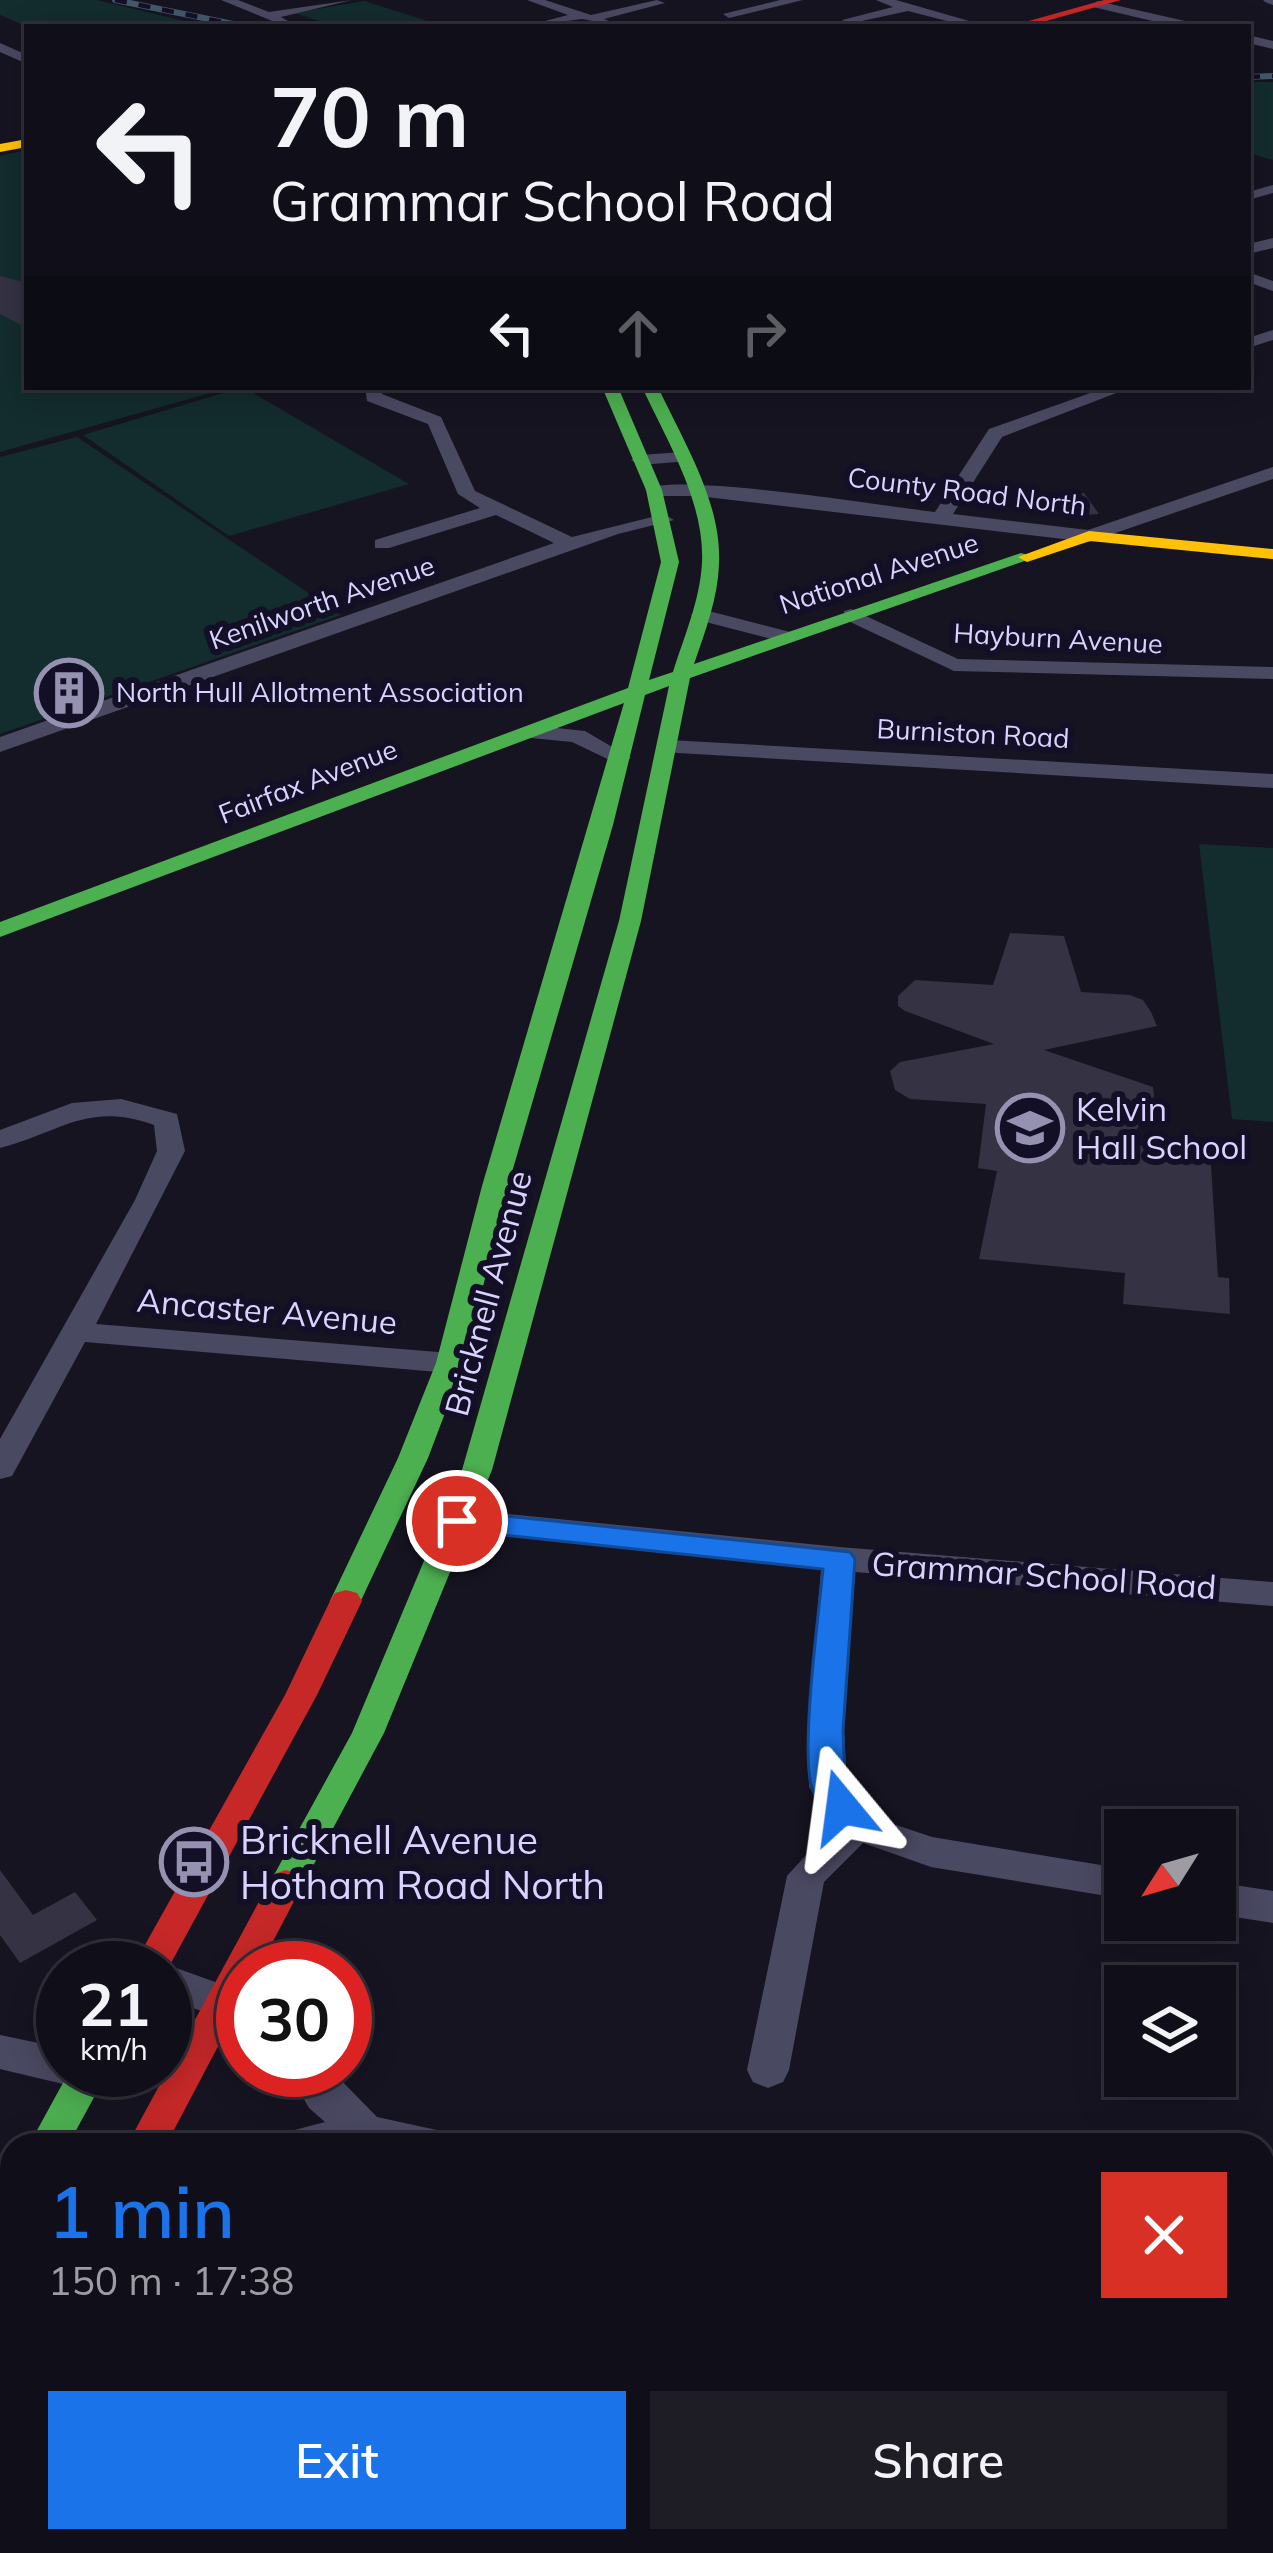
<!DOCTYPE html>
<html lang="en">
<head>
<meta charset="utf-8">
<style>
	:root { --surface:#100f19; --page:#1e1d26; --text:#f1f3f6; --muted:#9c9ca2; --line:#302f38; --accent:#1a73e8 }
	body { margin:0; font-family:Mulish,sans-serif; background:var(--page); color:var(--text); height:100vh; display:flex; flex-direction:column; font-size:45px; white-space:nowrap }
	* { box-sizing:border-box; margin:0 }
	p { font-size:39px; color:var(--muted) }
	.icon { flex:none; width:66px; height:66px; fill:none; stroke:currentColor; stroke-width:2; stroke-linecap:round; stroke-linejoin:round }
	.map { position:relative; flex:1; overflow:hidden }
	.details { position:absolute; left:0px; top:2133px; width:1275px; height:420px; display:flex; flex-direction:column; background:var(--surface); border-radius:36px 36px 0 0; box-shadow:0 6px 30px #0003,0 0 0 3px var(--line) }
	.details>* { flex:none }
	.guide { position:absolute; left:24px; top:24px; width:1227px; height:366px; border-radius:0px; box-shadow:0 6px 30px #0003,0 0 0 3px var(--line); background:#100f19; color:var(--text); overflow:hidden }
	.needle { width:78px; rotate:233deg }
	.tools { position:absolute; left:1104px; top:1809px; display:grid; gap:24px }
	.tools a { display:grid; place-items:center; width:132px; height:132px; border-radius:0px; background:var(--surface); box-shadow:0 6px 30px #0003,0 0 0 3px var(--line); font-size:60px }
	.speed { position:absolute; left:36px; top:1941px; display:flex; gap:24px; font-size:60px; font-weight:700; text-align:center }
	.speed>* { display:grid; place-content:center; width:156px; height:156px; border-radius:50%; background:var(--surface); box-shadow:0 6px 30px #0003,0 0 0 3px var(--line); line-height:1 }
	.speed small { font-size:30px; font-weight:400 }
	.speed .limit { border:18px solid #d22; background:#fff; color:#111 }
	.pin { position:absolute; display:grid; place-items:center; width:102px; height:102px; color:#fff; margin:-51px; border:6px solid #fff; border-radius:50%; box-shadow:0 3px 12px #0007 }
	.me { position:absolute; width:132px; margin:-66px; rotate:344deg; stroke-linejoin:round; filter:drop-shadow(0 0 9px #0008) }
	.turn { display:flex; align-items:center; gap:42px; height:252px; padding:0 48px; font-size:54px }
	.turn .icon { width:156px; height:156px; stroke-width:2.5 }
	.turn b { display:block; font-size:84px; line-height:102px }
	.lanes { display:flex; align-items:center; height:114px; padding:0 48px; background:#0003; justify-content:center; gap:60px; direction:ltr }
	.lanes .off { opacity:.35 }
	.round { display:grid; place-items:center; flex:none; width:126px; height:126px; border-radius:0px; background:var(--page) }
	.head { display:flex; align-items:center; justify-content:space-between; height:204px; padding:0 48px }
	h1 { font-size:72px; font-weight:600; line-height:90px; color:var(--accent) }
	.primary-button { display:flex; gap:24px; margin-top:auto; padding:24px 48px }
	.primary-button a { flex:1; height:138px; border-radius:0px; background:var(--accent); color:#fff; font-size:48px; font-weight:600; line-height:138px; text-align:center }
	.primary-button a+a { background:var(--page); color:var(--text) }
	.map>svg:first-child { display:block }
	.green { fill:#132c2d }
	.building { fill:#343243 }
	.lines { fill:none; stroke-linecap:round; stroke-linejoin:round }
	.street { fill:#4a4962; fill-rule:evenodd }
	.fast { fill:#4caf50; fill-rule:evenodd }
	.slow { fill:#ffc107; fill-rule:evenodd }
	.jam { fill:#c62828; fill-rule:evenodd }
	.rail-casing { stroke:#43596b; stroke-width:6 }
	.rail { stroke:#130f26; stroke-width:4.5; stroke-dasharray:12; stroke-linecap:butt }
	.route { fill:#1a73e8; stroke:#114b97; stroke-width:3 }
	.labels { text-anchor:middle; stroke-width:12; stroke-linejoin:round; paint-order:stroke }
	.far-street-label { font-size:27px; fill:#d9d4ff; stroke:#130f26 }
	.far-poi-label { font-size:27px; fill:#d9d4ff; stroke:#130f26; text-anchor:start }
	.poi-label { font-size:33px; fill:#d9d4ff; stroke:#130f26; text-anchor:start }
	.street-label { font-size:33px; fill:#d9d4ff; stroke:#130f26 }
	.near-poi-label { font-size:39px; fill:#d9d4ff; stroke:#130f26; text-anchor:start }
</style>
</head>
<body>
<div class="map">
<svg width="1273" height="2553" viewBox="0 0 1273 2553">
	<rect width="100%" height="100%" fill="#161421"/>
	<g class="green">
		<polygon points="0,0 97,0 210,27 28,27 0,15"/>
		<polygon points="364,1 447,27 320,27 328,24 294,13"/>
		<polygon points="1248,82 1273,82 1273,160 1248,153"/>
		<polygon points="27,150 27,387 232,387 0,452 0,156"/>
		<polygon points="243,387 409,484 229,536 83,435"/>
		<polygon points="77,437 341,615 0,734 0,457"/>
		<polygon points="1199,844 1273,848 1273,1122 1232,1119"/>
	</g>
	<g class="building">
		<polygon points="0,276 27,283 27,328 0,314"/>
		<polygon points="1084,493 1099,514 1067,516 1053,495"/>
		<polygon points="1010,933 1064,936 1081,992 1130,995 1143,1000 1151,1012 1157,1026 1044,1050 1153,1087 1154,1096 1129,1145 1210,1150 1218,1277 1229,1278 1230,1314 1123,1304 1125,1273 979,1259 997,1171 978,1168 986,1104 910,1099 895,1090 890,1071 900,1062 994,1044 905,1011 898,1006 898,996 915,980 993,985"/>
		<polygon points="0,1870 33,1915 75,1892 97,1920 20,1963 0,1935"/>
	</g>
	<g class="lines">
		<g class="street">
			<polygon points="221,0 238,0 269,12 352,0 281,17 288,21 282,25"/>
			<polygon points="527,0 545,0 591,15 657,0 665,3 604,19 624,27 582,19 522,27 568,15"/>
			<polygon points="780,0 803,0 729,18 723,14"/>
			<polygon points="876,0 896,0 990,27 970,27 908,11 848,24 842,20 893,7"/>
			<polygon points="1263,0 1273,0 1273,5 1265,2"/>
			<polygon points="1097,1 1194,23 1200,27 1178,27 1093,7"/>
			<polygon points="1248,35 1273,41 1273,49 1248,43"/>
			<polygon points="0,43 27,55 27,64 0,52"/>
			<polygon points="1273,185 1273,193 1248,200 1248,192"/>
			<polygon points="1273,238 1273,248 1248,254 1248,244"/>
			<polygon points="1248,272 1273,281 1273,291 1248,282"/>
			<polygon points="1273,330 1273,340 1248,348 1248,338"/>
			<polygon points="365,387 383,387 382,394 441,417 475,491 572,537 664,514 674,520 618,534 0,752 0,737 554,543 496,515 389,548 375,548 375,540 480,508 458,494 428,424 367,401"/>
			<path d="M1107,387H1132L1002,437L953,514L1088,530L1273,467V479L1089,542L698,496H654L645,490C671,471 889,507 935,512L989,429Z"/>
			<polygon points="683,452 689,453 689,461 640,465 631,460 640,455"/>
			<polygon points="701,609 794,633 797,637 787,643 694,619 691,615"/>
			<polygon points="851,609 958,659 1273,667 1273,679 954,671 844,619 844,611"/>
			<polygon points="529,725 585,731 631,758 620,765 572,742 521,737 518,732"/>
			<polygon points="669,740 1273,774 1273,788 661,752 661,742"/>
			<path d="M121,1099L177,1114L185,1151L96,1324L450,1353L466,1363L461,1370L450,1373L85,1342L12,1476L0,1479V1439L135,1200L157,1151L154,1125C87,1101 60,1133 0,1148V1130L72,1103Z"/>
			<polygon points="457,1509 839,1547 1273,1582 1273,1606 855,1572 844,1731 847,1784 869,1816 932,1837 1125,1869 1125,1899 931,1867 863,1843 824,1882 789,2070 783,2082 768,2088 753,2082 747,2070 787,1876 834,1824 809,1787 808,1731 821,1569 445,1529 440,1521 445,1513"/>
			<polygon points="1215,1882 1273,1891 1273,1923 1215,1914"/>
			<polygon points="165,1964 243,1992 243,2026 165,1998 165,1968 155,1968"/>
			<polygon points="0,2035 63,2048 63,2070 82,2070 78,2078 63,2084 0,2069"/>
			<polygon points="287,2070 331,2070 377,2117 446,2132 452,2145 281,2145 287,2132 325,2122 309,2108"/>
			<polygon points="1263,2286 1273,2289 1273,2331 1263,2328"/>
			<polygon points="975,2541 1023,2541 1020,2553 972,2553"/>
		</g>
		<g class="fast">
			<path d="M602,387H618L662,490L679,562L649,680L673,672C684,637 700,600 702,563C705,502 667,441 642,387H658C683,441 722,502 719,564C718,598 705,632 694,664L1021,553L1036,557L690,678L641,921L492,1470L384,1733L298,1894L286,1898L274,1894L269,1884L352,1733L462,1470L619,921L669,686L645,695L613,825L508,1186L464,1363L428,1458L357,1609H335L330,1601L398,1458L436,1363L482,1186L624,703L0,937V922L628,688L661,562L646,490Z"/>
			<polygon points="70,2070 109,2070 68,2145 29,2145"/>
			<polygon points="12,2189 12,2239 0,2244 0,2193"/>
			<polygon points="12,2364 12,2419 0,2424 0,2368"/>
		</g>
		<g class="slow">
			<polygon points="27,139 27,147 0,152 0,144"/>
			<polygon points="1089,531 1273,549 1273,559 1090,541 1027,562 1018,557"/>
		</g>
		<g class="jam">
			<polygon points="1104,0 1121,0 1025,27 1007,27"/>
			<polygon points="346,1590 357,1593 362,1601 317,1695 165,1974 165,1968 132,1968 285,1695 330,1601 335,1593"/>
			<polygon points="286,1870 298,1874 303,1884 259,1968 243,1968 243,1999 166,2145 127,2145 274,1874"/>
		</g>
		<defs>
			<g id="rail">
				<polyline points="115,0 248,27"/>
				<polyline points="1248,77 1273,76"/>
			</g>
		</defs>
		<use href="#rail" class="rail-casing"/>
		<use href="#rail" class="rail"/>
	</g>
	<path class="route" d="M457,1511L850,1552L855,1559L843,1731L845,1785L859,1807L854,1816C834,1823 821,1810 813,1791C799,1758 819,1612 823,1569L446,1529L442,1521Z"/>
	<defs>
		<symbol id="building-ring" viewBox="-11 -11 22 22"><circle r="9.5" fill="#130f26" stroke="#9591b1" stroke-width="1.5"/><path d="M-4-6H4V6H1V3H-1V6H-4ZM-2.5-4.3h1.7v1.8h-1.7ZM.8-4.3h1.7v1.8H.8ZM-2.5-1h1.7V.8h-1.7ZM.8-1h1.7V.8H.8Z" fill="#9591b1"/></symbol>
		<symbol id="school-ring" viewBox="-11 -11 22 22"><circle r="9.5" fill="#130f26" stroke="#9591b1" stroke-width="1.5"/><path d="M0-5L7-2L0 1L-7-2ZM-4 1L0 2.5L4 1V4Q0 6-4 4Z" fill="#9591b1"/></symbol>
		<symbol id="bus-ring" viewBox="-11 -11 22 22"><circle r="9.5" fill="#130f26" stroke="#9591b1" stroke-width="1.5"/><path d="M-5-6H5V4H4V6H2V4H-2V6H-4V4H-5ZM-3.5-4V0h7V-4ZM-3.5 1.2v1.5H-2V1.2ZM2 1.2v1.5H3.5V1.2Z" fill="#9591b1"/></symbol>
	</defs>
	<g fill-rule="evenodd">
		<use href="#building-ring" x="31" y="655" width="76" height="76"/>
		<use href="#school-ring" x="992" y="1090" width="76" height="76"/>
		<use href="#bus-ring" x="156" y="1824" width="76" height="76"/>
	</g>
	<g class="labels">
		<g class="far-street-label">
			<text transform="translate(967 492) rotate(7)" y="9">County Road North</text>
			<text transform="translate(879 574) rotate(-18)" y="9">National Avenue</text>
			<text transform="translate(322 603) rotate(-19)" y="9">Kenilworth Avenue</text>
			<text transform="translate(1058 639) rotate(3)" y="9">Hayburn Avenue</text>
			<text transform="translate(973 734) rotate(3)" y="9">Burniston Road</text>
			<text transform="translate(308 782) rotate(-21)" y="9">Fairfax Avenue</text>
		</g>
		<g class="far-poi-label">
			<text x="116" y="702">North Hull Allotment Association</text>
		</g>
		<g class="poi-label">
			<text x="1076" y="1121">Kelvin<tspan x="1076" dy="38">Hall School</tspan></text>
		</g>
		<g class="street-label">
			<text transform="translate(488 1293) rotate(-75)" y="12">Bricknell Avenue</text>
			<text transform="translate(267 1311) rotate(5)" y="12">Ancaster Avenue</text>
			<text transform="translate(1044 1575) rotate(4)" y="12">Grammar School Road</text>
		</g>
		<g class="near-poi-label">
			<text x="240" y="1854">Bricknell Avenue<tspan x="240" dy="45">Hotham Road North</tspan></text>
		</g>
	</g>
</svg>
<div class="tools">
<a><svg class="needle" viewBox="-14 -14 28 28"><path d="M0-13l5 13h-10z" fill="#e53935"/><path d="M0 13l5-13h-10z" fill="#9c9ca2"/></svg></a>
<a><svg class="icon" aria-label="layers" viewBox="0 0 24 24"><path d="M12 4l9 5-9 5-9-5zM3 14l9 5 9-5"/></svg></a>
</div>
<div class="speed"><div>21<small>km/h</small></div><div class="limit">30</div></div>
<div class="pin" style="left:457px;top:1521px;background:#d93025"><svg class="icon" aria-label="arrive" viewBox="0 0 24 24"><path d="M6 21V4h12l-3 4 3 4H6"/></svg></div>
<svg class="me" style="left:842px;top:1807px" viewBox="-20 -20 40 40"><path d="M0-17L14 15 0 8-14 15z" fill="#1a73e8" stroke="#fff" stroke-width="4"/></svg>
<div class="guide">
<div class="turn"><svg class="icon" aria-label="left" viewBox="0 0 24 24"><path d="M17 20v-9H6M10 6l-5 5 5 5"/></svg><div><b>70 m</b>Grammar School Road</div></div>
<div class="lanes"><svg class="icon" aria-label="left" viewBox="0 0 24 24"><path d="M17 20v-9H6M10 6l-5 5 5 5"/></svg><svg class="icon off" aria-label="ahead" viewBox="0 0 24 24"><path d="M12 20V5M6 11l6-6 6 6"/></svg><svg class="icon off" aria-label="right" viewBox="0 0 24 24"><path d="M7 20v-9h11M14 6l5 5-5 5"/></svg></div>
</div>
<section class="details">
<div class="head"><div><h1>1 min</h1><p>150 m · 17:38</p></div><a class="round" style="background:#d93025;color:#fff"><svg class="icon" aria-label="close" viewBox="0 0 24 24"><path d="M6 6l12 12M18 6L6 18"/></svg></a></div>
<div class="primary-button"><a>Exit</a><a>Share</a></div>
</section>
</div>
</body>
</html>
